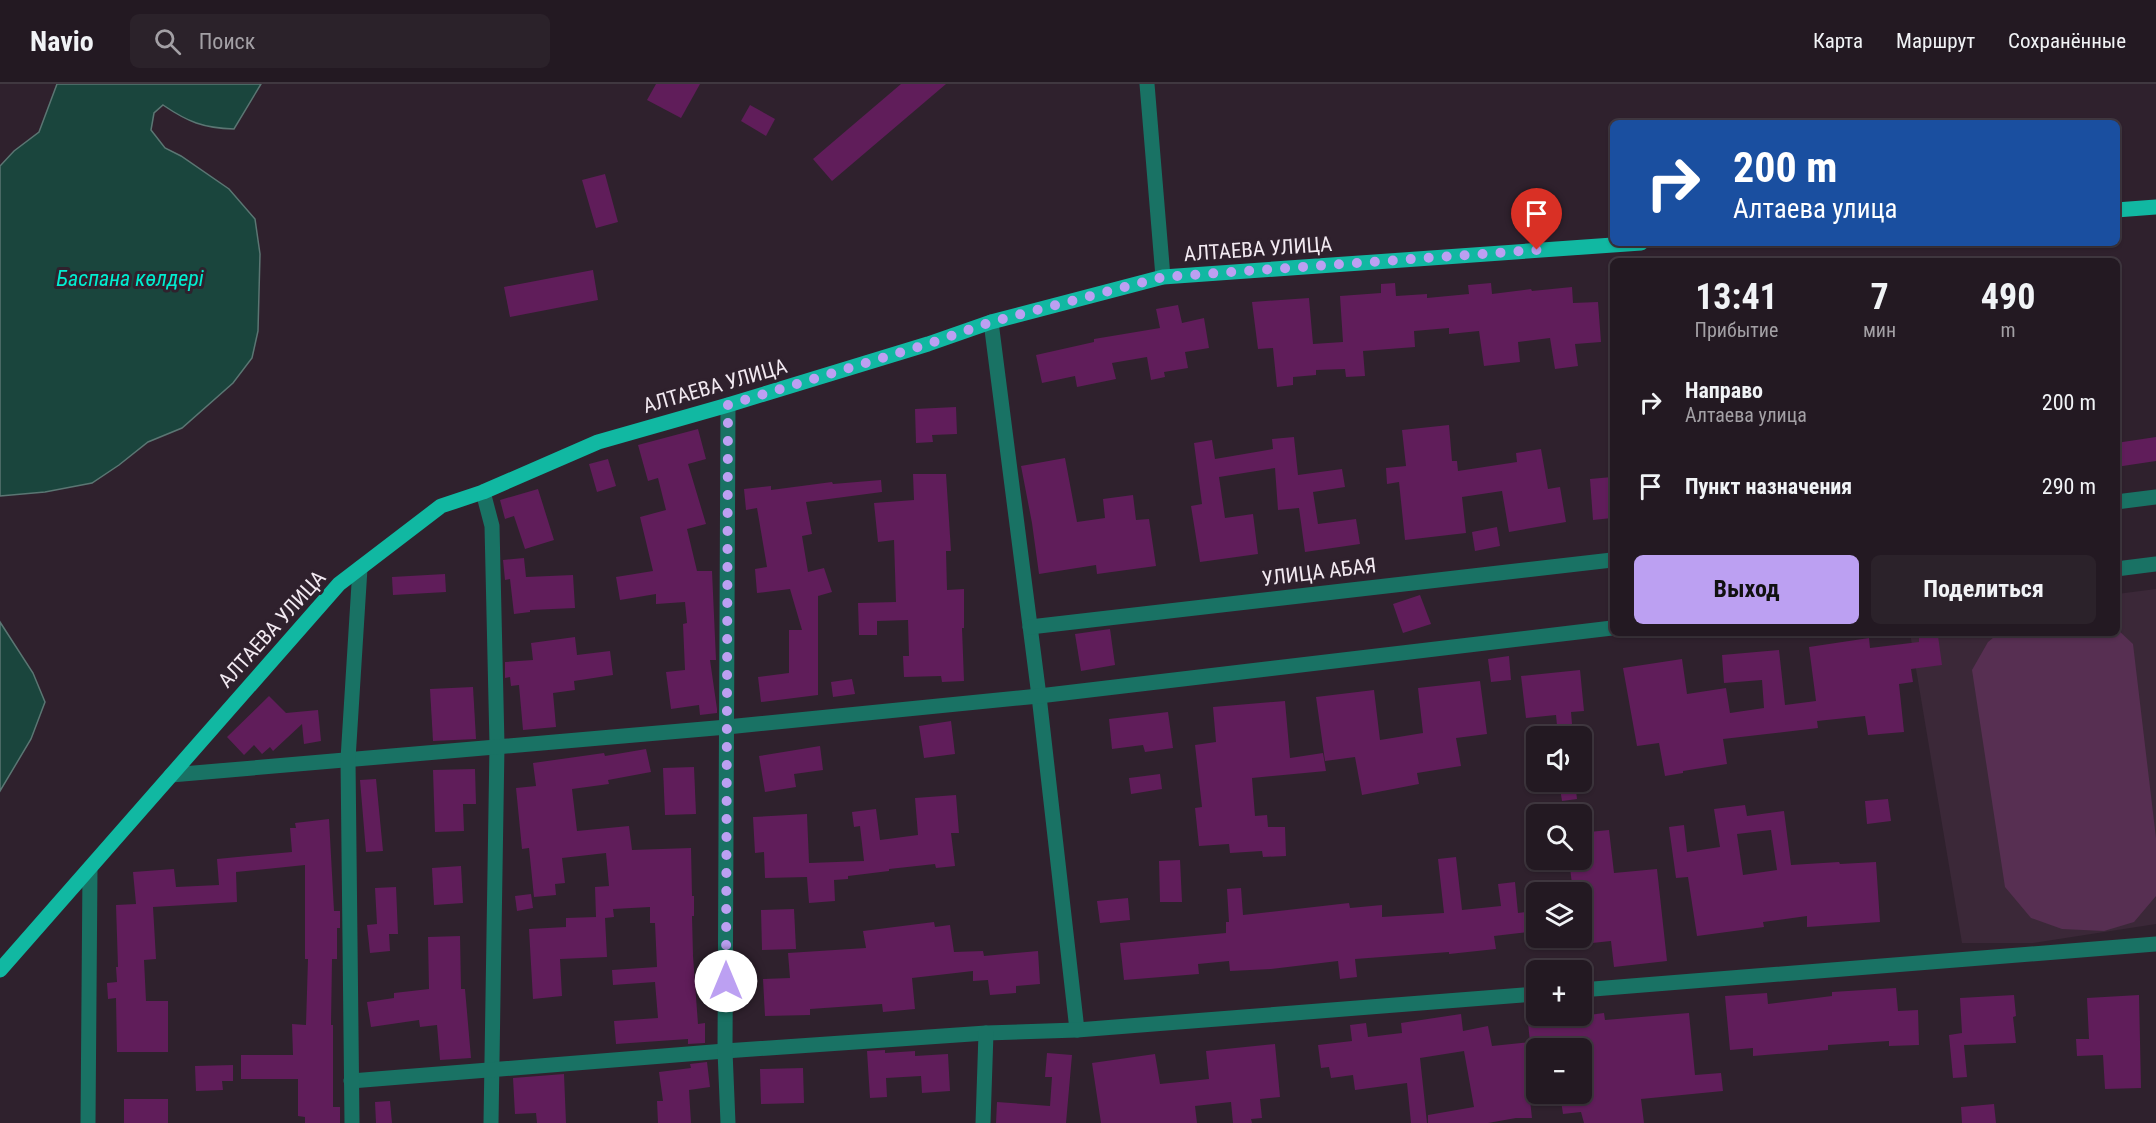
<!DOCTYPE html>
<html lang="ru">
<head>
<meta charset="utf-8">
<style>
	:root { --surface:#231922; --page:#2b222a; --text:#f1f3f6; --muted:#a3a0a5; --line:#403840; --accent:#bca0f2 }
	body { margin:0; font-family:"Roboto Condensed",sans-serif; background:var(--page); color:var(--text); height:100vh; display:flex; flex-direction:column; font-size:22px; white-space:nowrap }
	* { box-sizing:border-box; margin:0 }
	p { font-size:20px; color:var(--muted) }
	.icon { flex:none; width:33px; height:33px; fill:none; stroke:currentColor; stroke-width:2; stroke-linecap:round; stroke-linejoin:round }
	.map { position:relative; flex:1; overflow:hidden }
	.drawer { position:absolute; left:1610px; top:174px; width:510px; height:378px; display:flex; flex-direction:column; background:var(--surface); border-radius:9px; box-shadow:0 2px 4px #0004,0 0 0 2px var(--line) }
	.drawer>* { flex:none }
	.banner { position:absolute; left:1610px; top:36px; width:510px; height:126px; border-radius:9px; box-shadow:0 2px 4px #0004,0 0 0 2px var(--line); background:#1a4fa0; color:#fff; overflow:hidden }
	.fabs { position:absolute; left:1526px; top:642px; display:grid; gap:12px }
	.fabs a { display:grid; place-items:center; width:66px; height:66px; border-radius:9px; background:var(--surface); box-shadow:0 2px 4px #0004,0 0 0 2px var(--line); font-size:30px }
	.pin { position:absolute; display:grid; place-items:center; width:51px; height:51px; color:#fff; margin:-62px -26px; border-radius:50% 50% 50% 0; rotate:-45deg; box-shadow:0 0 6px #0007 }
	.pin .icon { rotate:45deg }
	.me { position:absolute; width:66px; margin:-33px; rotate:0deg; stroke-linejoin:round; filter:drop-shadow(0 0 4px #0008) }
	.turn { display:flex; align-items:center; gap:21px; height:126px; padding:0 24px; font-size:27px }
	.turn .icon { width:78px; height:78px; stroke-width:2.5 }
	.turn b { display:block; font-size:42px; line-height:51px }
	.eta { display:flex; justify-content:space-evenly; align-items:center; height:102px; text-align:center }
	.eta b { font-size:36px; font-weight:700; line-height:42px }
	.cta { display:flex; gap:12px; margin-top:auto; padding:12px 24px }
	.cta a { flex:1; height:69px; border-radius:9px; background:var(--accent); color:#111; font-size:24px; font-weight:700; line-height:69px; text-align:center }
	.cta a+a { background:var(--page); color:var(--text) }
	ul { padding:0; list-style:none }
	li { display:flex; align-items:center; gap:18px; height:84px; padding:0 24px }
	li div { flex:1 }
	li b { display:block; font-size:22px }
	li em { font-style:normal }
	header { display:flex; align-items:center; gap:36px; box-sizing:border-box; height:84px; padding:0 30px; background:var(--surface); border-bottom:2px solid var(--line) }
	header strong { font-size:28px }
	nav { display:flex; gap:33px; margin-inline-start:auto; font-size:21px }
	.search { width:420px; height:54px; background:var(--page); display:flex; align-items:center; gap:15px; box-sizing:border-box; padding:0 21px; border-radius:9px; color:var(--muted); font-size:22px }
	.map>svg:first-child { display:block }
	.built { fill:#3b2838 }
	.green { fill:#572f52 }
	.water { fill:#1a453d; stroke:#5b7673; stroke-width:1.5 }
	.building { fill:#601d5a; fill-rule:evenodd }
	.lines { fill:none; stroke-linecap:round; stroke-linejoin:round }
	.minor { stroke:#197264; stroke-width:15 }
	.major { stroke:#11b8a2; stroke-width:15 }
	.route { stroke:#bca0f2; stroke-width:10; stroke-dasharray:0 18 }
	.labels { text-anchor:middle; stroke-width:6; stroke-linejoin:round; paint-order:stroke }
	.street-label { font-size:21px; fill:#f2e9f1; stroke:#2f212d }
	.water-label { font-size:22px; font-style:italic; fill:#00edd0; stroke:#2f212d }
</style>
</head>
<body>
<header>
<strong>Navio</strong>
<div class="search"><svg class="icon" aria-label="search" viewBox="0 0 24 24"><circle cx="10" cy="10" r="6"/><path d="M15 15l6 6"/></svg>Поиск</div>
<nav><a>Карта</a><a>Маршрут</a><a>Сохранённые</a></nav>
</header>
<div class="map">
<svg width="2156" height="1039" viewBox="0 0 2156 1039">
	<rect width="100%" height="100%" fill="#2f212d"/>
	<polygon class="built" points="2156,505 2156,840 2033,859 1962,859 1910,549 2116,549 2117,510"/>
	<polygon class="green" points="2117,545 2133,560 2156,754 2156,812 2134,838 2104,847 2062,845 2031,834 2005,803 1972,586 1988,558 1999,549 2116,549"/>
	<g class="water">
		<path d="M57,0H261L234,45C203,44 188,38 163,21L154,29L151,46L165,64L181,72L229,105L255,135L260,170L258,247L252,274L233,299L182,344L148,358L119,381L92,399L45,408L0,412V82L14,67L39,48Z"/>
		<polygon points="0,538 33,589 45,618 31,655 0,707"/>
	</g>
	<g class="building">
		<polygon points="656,0 700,0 681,34 647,16"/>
		<polygon points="901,0 946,0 832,97 813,75"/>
		<polygon points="750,21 775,35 766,52 741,37"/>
		<polygon points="605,90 618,138 596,144 582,96"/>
		<polygon points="593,186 598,216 510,233 504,203"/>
		<polygon points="1395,199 1396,212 1427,210 1427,214 1469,210 1468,201 1491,199 1492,210 1531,205 1532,207 1572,203 1573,219 1598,218 1601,258 1575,260 1578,282 1555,285 1550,254 1518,258 1520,278 1484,282 1479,247 1449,250 1449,244 1414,247 1415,263 1363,267 1365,292 1346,293 1345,285 1316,286 1316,291 1293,293 1293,301 1277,303 1273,264 1258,265 1252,218 1309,214 1313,260 1343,258 1340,212 1381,209 1381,200"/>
		<polygon points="1178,221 1182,239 1204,234 1209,264 1185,268 1188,284 1164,288 1165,293 1151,296 1147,273 1112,279 1116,295 1077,303 1075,292 1042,299 1036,271 1094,258 1094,255 1160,244 1156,225"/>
		<polygon points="956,323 957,350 932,351 933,358 916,359 915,325"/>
		<polygon points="1449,341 1452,377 1457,377 1458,387 1517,378 1516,369 1541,365 1548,405 1560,403 1566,438 1509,448 1502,407 1462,413 1466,449 1405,456 1399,398 1387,400 1386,384 1406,382 1402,346"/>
		<polygon points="698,345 706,375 688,380 706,440 687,445 697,487 712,487 716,576 710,576 717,625 717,629 700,631 699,621 671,625 666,588 685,586 683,540 687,539 685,518 656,520 656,510 620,516 616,493 653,487 640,433 666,426 658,394 648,397 638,361"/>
		<polygon points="1294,353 1298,391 1342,385 1345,403 1313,408 1318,440 1356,435 1360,460 1305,468 1299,424 1278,426 1275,384 1219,393 1225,434 1253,430 1258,470 1200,478 1191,422 1202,420 1194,359 1212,356 1215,375 1273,365 1272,355"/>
		<polygon points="2156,353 2156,377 2116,383 2116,359"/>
		<polygon points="1065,374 1077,438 1105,434 1103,415 1133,411 1136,436 1149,435 1156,482 1097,490 1096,481 1039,490 1032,439 1021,382"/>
		<polygon points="608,375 616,402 597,408 589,380"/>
		<polygon points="913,390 946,390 951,467 946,467 947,506 964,505 964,544 962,544 964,597 942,598 941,592 904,593 903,572 909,572 908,536 877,537 877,551 859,551 858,519 896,518 894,456 878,458 874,419 914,416"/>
		<polygon points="1612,393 1612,434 1593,436 1590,395"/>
		<polygon points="881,396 882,408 806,418 812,450 802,452 808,488 824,484 832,508 818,512 818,611 761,618 758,593 789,589 789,546 802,546 790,505 757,509 755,485 767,483 757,424 746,426 744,405 771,402 771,406 832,398 833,400"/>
		<polygon points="538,405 554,456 525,465 514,432 505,435 500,416"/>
		<polygon points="1497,443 1500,462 1475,467 1472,448"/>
		<polygon points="524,474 526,493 573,491 575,524 530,526 530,528 514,530 510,495 505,496 503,476"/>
		<polygon points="445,490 446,508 393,511 392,493"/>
		<polygon points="1420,511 1431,540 1403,549 1393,520"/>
		<polygon points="1110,545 1115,581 1081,587 1075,550"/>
		<polygon points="1938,552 1942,581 1911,585 1913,598 1899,600 1904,648 1868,651 1865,632 1817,637 1818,644 1723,655 1727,680 1683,687 1683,689 1665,692 1659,659 1637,662 1623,584 1682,575 1687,610 1726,604 1730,629 1764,624 1762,596 1724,599 1722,571 1779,566 1785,621 1816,617 1809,563 1869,554 1870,564 1919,558 1919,554"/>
		<polygon points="575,553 577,571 610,567 613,591 574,597 575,606 553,609 556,643 523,646 519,601 511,602 510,593 505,594 505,578 533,576 531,559"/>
		<polygon points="1509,572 1511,596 1491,598 1488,575"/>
		<polygon points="1580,586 1584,627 1571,628 1573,652 1558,652 1556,631 1526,634 1521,592"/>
		<polygon points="852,595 855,610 833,613 831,598"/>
		<polygon points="1480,597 1487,650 1456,654 1461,682 1417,689 1419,700 1362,711 1355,673 1325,677 1316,613 1374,606 1380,656 1423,649 1418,604"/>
		<polygon points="473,603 476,655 433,657 430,605"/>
		<polygon points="269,612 286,629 318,626 321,657 304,660 302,640 273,667 270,663 262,670 254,661 244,671 227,653"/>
		<polygon points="1285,617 1290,674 1323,669 1326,687 1252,694 1255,732 1267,731 1268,743 1285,743 1286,772 1263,773 1262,767 1230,769 1229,760 1199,762 1195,724 1202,723 1195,661 1216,658 1213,623"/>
		<polygon points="1168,628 1173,664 1145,668 1143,661 1112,665 1109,635"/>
		<polygon points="951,637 955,670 924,674 919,642"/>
		<polygon points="820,662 823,686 794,690 796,703 765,708 759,672"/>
		<polygon points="646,665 651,688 608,696 609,700 572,705 577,747 629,742 632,766 691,764 692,812 694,812 694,832 692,832 693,872 698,940 705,939 705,959 688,960 688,955 616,960 614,937 658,934 655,898 613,901 612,886 657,883 655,839 650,839 650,823 613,825 614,833 605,834 607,873 560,875 562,912 533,915 529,845 566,843 566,834 596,833 595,803 609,802 606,769 562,774 565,799 555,800 556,811 534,813 529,764 522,765 516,704 536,702 533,679 604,669 605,672"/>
		<polygon points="694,683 696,730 665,731 663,684"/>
		<polygon points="475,685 476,720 463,720 464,747 435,748 433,686"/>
		<polygon points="1160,690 1162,705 1131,710 1129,694"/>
		<polygon points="376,695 383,767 366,768 360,696"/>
		<polygon points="1559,698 1575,698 1577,715 1562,717"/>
		<polygon points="956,711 959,749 951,749 955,782 936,784 935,780 889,785 889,787 848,792 848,795 834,796 835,817 809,819 807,793 765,794 764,768 755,769 753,733 807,730 809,779 864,777 860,742 854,743 852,728 876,725 880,756 918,751 915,714"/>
		<polygon points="1888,715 1891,737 1867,740 1865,717"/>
		<path d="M1745,721L1747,732L1784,727L1791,781L1839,778L1840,780L1876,778L1880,838L1807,843V832L1763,838L1764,843L1697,852L1688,793L1676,794L1669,743L1684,741L1687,768L1720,763L1714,725ZM1771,746L1777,786L1743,791L1737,750Z"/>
		<polygon points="329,735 334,827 340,827 340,844 337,844 337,875 332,875 331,941 333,941 333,1023 340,1023 340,1039 305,1039 305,1033 298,1032 298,995 241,995 241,971 293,971 292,940 306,941 308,875 305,875 305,781 236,788 237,818 153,823 156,875 144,876 146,917 168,917 168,968 117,968 116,914 108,915 107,899 117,898 116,883 118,883 116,821 136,820 133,788 174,785 176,803 219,801 217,775 292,768 290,744 296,744 295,739"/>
		<polygon points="1609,746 1614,789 1657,785 1667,877 1614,883 1611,857 1592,859 1592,856 1581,857 1581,808 1573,808 1569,776 1592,776 1589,748"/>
		<polygon points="1456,773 1462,826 1501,822 1498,800 1515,798 1518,829 1536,827 1536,847 1494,852 1496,865 1449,870 1449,868 1355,875 1357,893 1340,895 1338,877 1271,885 1230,887 1229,877 1198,880 1199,890 1124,896 1120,859 1226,849 1226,838 1229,838 1227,805 1241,804 1243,831 1349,819 1350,824 1382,821 1382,833 1444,829 1438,775"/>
		<polygon points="1180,776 1182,818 1160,818 1159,777"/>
		<polygon points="461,782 463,819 434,821 432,784"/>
		<polygon points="396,803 398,850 389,850 390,867 370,869 367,841 377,840 375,804"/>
		<polygon points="531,810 533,824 517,827 515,812"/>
		<polygon points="1128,814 1130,836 1100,839 1097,817"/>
		<polygon points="794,825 796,865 762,866 761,826"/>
		<polygon points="934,838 935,843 950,841 954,868 983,867 984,872 1038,867 1040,900 1016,902 1016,909 990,911 988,896 973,897 973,887 912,894 915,925 883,928 882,920 810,925 810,931 765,932 763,895 790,894 788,869 866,864 863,847"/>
		<polygon points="460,852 461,905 465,905 471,974 440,976 437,941 420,943 419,936 371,943 367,918 394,914 394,909 429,905 428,853"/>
		<polygon points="1896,904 1898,927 1918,926 1919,961 1889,962 1889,957 1828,961 1828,966 1753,972 1753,964 1730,966 1725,912 1767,909 1768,920 1832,912 1832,908"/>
		<polygon points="2014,911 2016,932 2013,933 2016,959 1964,961 1967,993 1953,994 1949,951 1962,949 1960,914"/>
		<polygon points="2139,911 2141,1004 2105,1005 2103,971 2077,972 2076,955 2089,955 2087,914"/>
		<polygon points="1604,929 1605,936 1689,929 1695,991 1721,989 1723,1007 1641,1015 1644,1039 1584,1039 1581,1028 1563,1030 1560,1010 1581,1010 1581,964 1536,964 1536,987 1527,989 1532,1034 1516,1034 1488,1039 1428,1039 1428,1031 1474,1023 1464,967 1420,974 1427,1039 1411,1039 1407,999 1355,1006 1353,991 1331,994 1329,983 1321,984 1318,961 1352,957 1350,941 1366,939 1368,953 1402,949 1401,939 1461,930 1463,947 1488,942 1492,962 1530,958 1528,939"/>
		<polygon points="1275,960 1280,1013 1260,1015 1262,1034 1251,1035 1252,1039 1233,1039 1231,1018 1195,1022 1197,1039 1101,1039 1092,979 1155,970 1160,1000 1209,995 1206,967"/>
		<polygon points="885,966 885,969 915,967 915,972 948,970 950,1007 922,1009 921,992 886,994 887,1013 870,1014 867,967"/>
		<polygon points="1047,969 1072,971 1066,1039 996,1039 997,1018 1050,1022 1052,993 1045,993"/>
		<polygon points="707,978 710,1003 689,1006 691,1039 658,1039 657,1017 663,1017 659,988 691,984 690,980"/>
		<polygon points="233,981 233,997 222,997 223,1006 196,1007 195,982"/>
		<polygon points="803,984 804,1019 761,1020 760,985"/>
		<polygon points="564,990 566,1039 537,1039 536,1029 515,1030 513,994"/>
		<rect x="124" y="1015" width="44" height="24"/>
		<polygon points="390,1017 392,1039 376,1039 375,1018"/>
		<polygon points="1994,1020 1996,1039 1962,1039 1961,1023"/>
	</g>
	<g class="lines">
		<g class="minor">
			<polyline points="1147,0 1163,193"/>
			<polyline points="991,238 1039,612 1077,946"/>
			<polyline points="483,408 492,442 497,661 491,1039"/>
			<polyline points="2116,418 2156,413"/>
			<polyline points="2116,485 2156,480"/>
			<polyline points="1030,543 1612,476"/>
			<polyline points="171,691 727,643 1039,612 1612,544"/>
			<polyline points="1581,906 2156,860"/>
			<polyline points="351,997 725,967 986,949 1077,946 1536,910"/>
			<polyline points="88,1039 90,784"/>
			<polyline points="352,1039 348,675 360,484"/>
			<polyline points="728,1039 725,967 728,321"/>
			<polyline points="983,1039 986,949"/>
		</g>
		<g class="major">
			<polyline points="2116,126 2156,123"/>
			<polyline points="0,886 339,500 441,422 483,408 598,358 728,321 928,260 991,238 1163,193 1641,159"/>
		</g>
	</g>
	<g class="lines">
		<polyline class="route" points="726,897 728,321 928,260 991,238 1163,193 1537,166"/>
	</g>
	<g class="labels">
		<g class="street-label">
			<text transform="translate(1258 165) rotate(-4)" y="7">АЛТАЕВА УЛИЦА</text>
			<text transform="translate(715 302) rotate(-16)" y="7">АЛТАЕВА УЛИЦА</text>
			<text transform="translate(1319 488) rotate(-7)" y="7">УЛИЦА АБАЯ</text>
			<text transform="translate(272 545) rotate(-48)" y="7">АЛТАЕВА УЛИЦА</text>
		</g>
		<g class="water-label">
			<text x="130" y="202">Баспана көлдері</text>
		</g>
	</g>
</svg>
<div class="fabs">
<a><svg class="icon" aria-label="sound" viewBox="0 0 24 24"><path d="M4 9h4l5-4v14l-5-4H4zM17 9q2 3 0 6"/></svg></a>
<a><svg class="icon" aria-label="search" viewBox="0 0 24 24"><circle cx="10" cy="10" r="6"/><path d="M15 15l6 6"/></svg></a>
<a><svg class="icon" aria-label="layers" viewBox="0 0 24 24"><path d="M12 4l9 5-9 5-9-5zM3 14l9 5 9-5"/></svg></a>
<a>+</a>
<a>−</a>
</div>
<div class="pin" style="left:1537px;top:166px;background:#d93025"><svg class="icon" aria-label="arrive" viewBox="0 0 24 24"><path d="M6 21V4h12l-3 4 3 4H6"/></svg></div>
<svg class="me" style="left:726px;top:897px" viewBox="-20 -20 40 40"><circle r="19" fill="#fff"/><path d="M0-13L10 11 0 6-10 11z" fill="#bca0f2"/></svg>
<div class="banner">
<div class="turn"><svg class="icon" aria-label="right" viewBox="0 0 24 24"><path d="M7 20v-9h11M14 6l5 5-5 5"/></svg><div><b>200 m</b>Алтаева улица</div></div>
</div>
<section class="drawer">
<div class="eta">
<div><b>13:41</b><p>Прибытие</p></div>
<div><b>7</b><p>мин</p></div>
<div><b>490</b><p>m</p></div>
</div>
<ul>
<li><svg class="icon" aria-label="right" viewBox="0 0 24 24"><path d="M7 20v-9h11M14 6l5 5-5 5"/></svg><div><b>Направо</b><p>Алтаева улица</p></div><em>200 m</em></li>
<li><svg class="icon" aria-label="arrive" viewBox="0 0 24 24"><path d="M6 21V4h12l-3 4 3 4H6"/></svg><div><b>Пункт назначения</b></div><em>290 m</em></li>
</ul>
<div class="cta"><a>Выход</a><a>Поделиться</a></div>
</section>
</div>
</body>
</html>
